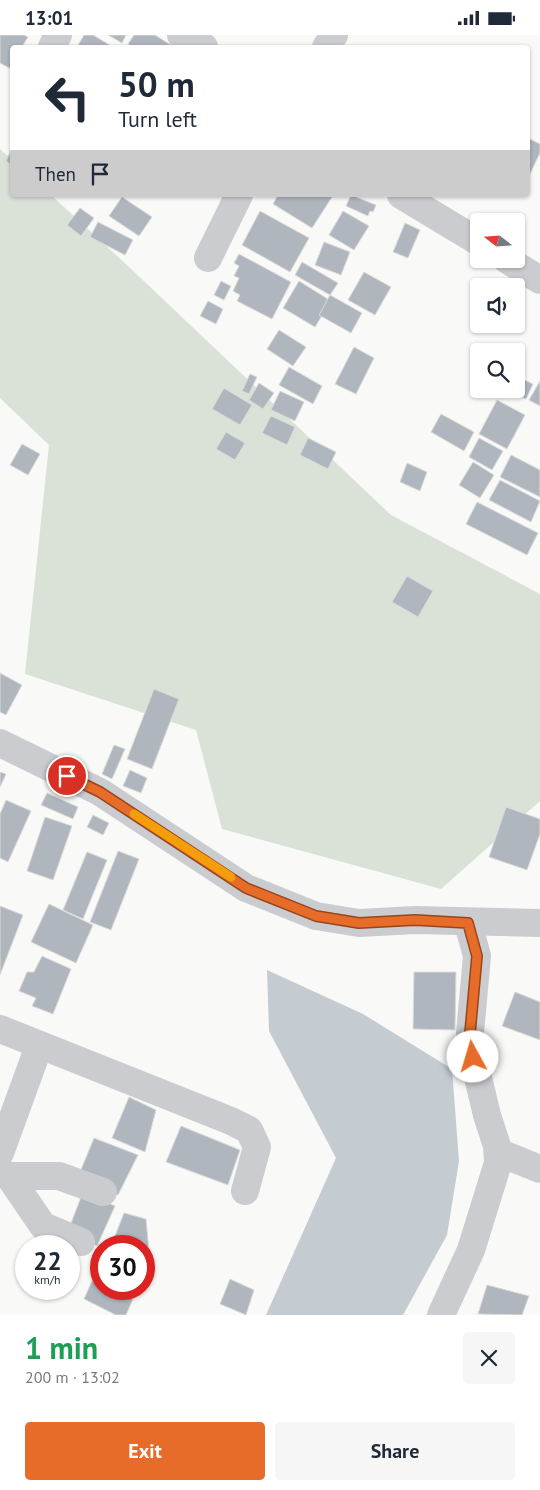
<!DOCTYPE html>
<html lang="en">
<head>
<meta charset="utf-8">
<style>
	:root { --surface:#fff; --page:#f6f6f7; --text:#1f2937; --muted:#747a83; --accent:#e86c29 }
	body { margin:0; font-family:"PT Sans",sans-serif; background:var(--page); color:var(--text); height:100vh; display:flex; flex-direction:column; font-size:19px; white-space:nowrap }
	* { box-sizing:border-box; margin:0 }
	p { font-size:16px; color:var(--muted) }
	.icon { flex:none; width:28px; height:28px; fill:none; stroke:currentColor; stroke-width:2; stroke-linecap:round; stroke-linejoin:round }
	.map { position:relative; height:1280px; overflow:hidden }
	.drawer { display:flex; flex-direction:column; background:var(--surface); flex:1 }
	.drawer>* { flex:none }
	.guide { position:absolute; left:10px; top:10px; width:520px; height:152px; border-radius:5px; box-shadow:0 1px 4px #0004; background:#fff; color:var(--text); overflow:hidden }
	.needle { width:32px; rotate:287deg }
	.tools { position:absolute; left:470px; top:178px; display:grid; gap:10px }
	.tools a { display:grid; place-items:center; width:55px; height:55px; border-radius:5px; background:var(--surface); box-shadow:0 1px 4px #0004; font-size:25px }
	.speed { position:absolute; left:15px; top:1200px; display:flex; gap:10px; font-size:25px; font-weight:700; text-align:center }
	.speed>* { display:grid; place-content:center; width:65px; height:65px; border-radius:50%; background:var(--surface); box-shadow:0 1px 4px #0004; line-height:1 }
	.speed small { font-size:12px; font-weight:400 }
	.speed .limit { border:8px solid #d22; background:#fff; color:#111 }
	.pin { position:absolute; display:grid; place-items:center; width:42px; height:42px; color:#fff; margin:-21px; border:2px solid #fff; border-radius:50%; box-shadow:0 1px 5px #0007 }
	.me { position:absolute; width:55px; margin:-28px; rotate:354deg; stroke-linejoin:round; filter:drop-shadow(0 0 4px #0008) }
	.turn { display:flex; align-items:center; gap:18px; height:105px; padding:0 25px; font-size:22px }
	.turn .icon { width:65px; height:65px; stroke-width:2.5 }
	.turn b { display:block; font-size:35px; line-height:42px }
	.then { display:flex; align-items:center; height:48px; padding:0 25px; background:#0003; gap:10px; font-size:19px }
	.round { display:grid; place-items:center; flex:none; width:52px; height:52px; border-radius:5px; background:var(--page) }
	.summary { display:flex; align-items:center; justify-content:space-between; height:85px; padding:0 25px }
	h1 { font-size:30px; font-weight:700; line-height:38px; color:#1e9e55 }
	.button { display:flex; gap:10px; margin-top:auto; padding:10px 25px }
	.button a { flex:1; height:58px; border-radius:5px; background:var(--accent); color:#fff; font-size:20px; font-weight:700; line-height:58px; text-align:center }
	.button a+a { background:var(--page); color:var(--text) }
	.status { display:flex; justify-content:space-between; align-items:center; height:35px; padding:0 25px; background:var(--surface); direction:ltr }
	.status svg { height:14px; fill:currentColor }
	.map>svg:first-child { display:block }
	.green { fill:#dae2d8 }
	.water { fill:#c4ccd2 }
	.building { fill:#b0b6be; stroke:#dbdbd9 }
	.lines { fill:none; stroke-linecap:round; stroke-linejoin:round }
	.minor { stroke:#caccd0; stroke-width:28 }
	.route-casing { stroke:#97461b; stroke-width:12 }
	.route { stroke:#e86c29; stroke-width:9 }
	.slow { stroke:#f59e0b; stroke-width:9 }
</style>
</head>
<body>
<div class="status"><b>13:01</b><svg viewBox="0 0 49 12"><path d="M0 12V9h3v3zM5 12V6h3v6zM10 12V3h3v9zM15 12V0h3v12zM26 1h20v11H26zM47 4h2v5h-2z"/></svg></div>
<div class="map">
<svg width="540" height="1280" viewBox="0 0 540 1280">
	<rect width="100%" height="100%" fill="#f9f9f7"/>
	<polygon class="green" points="0,114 12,125 12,160 51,160 128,231 391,480 540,559 540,766 441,854 222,794 196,695 25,639 49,410 0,363"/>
	<polygon class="water" points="267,935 363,979 452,1034 459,1126 447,1200 403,1280 266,1280 336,1123 269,996"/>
	<g class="building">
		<polygon points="0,0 24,0 28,2 22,12 12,12 11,34 0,28"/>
		<polygon points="84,0 93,0 113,12 77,12"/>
		<polygon points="108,0 126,0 122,8"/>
		<polygon points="134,0 155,0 174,12 133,12 128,9"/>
		<polygon points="528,103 540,109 540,118 528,143"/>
		<polygon points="12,114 12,130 6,126"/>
		<polygon points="278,160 330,160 332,162 312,193 273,169"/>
		<polygon points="351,160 376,170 373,177 370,176 368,181 346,171"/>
		<polygon points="122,162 152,182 139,201 109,181"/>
		<polygon points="80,173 94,183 81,201 67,190"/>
		<polygon points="260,176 309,203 290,237 242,210"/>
		<polygon points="343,176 369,191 354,215 329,200"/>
		<polygon points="98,187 133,205 125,220 90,202"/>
		<polygon points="405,188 420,195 408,223 393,217"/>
		<polygon points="324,207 350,217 341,240 315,230"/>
		<polygon points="239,219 291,247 272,284 237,266 240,260 233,256 239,243 234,241 239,231 234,228"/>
		<polygon points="302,227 338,248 330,260 295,240"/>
		<polygon points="364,237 391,252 375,280 348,265"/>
		<polygon points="221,246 231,251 224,265 214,260"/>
		<polygon points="299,246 331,266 315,292 283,273"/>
		<polygon points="330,260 362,278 351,298 319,280"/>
		<polygon points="208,266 223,274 216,289 200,281"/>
		<polygon points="279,295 306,312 293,331 267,314"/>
		<polygon points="354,312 374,323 356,359 335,349"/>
		<polygon points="289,332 322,351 313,369 279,350"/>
		<polygon points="250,339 257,342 249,359 242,356"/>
		<polygon points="516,341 533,349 526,364 508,356 516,354"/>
		<polygon points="540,346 540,371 529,365"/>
		<polygon points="259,348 274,358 263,374 249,365"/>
		<polygon points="224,353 252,370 240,390 212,374"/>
		<polygon points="280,356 304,367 295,386 271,375"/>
		<polygon points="497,365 525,380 507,414 479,399"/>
		<polygon points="441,379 474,397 464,416 431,397"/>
		<polygon points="271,381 295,392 287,410 262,398"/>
		<polygon points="226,397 245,408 235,425 216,414"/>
		<polygon points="308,403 336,417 328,434 300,420"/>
		<polygon points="479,403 503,416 492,435 469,422"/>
		<polygon points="22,409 40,419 28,440 10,430"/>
		<polygon points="511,420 540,435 540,462 500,442"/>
		<polygon points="473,427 494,440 480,463 459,450"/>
		<polygon points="407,428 427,437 420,456 400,447"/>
		<polygon points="500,445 540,466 531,487 489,465"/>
		<polygon points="477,467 538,498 527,520 466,489"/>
		<polygon points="407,541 433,556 418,582 392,567"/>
		<polygon points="0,638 22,650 6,680 0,677"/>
		<polygon points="154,654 179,664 152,734 127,724"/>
		<polygon points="114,710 125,714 112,744 102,739"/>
		<polygon points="130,735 147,743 141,758 123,751"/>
		<polygon points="0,737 6,739 0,752"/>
		<polygon points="47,758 78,772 73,784 41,770"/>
		<polygon points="6,765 31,776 8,827 0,823 0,779"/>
		<polygon points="506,772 540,784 540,799 527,835 489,822"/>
		<polygon points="93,780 109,788 103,800 87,792"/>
		<polygon points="45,782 72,791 53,845 27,836"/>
		<polygon points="118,816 139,824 111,895 90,887"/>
		<polygon points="87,817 107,825 83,884 63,875"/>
		<polygon points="49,869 93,890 76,928 31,907"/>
		<polygon points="0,871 23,880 0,940"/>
		<polygon points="42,921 71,934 53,979 32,971 36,963 19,956 27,937 34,937"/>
		<polygon points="414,937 456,937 455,995 413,994"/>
		<polygon points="515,957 540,967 540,1005 502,991"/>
		<polygon points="129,1062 156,1075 145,1117 112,1103"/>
		<polygon points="181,1091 240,1115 228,1150 166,1127"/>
		<polygon points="94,1103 138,1120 118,1160 78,1142"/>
		<polygon points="83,1157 115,1171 97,1211 68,1196"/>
		<polygon points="124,1178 146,1184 150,1226 144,1225 144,1211 111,1211"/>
		<polygon points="101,1226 101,1248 93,1244"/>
		<polygon points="230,1244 254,1255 246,1280 220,1269"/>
		<polygon points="92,1246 101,1250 101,1254 109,1254 133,1264 126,1280 116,1280 84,1264"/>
		<polygon points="487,1250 529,1261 522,1280 478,1279"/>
		<polygon points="116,1254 135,1254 135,1262"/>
	</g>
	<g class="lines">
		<g class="minor">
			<polyline points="181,0 204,12"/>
			<polyline points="52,12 58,0"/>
			<polyline points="326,12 334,0"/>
			<polyline points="401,160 479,207"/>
			<polyline points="208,223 239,160"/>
			<polyline points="506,224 540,245"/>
			<polyline points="0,708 100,757 246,853 316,881 359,888 415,885 540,888"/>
			<polyline points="0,994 231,1086 249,1095 257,1112 245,1156"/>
			<polyline points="498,1117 540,1134"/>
			<polyline points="0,1118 39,1011"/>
			<polyline points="0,1137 9,1141 59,1141 103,1157"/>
			<polyline points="9,1141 43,1191 81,1207"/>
			<polyline points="441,1280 471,1215 498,1128 497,1111 487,1080 473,1022 470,998 477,921 468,888"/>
		</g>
	</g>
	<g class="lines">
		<defs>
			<polyline id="route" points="67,741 100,757 246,853 316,881 359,888 415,885 468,888 477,921 470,998 473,1022"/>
		</defs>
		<use href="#route" class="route-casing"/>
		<use href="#route" class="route"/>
		<polyline class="slow" points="134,779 231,842"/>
	</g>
</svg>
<div class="tools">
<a><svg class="needle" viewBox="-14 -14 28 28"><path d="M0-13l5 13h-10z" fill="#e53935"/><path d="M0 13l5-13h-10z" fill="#747a83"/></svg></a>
<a><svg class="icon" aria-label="sound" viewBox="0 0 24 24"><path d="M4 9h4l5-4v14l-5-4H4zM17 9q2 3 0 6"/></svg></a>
<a><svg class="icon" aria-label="search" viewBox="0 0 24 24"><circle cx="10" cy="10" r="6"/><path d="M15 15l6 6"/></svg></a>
</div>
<div class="speed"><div>22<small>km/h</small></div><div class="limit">30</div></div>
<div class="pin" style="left:67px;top:741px;background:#d93025"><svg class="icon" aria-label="arrive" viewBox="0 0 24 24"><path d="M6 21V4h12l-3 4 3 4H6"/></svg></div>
<svg class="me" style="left:473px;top:1022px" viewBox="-20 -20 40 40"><circle r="19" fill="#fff"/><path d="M0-13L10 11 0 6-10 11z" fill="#e86c29"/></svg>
<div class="guide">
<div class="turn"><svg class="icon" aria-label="left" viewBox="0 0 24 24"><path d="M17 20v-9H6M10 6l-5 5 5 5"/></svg><div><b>50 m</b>Turn left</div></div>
<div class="then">Then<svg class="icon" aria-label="arrive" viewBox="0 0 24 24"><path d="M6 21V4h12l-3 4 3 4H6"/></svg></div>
</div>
</div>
<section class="drawer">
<div class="summary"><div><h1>1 min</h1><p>200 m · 13:02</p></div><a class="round"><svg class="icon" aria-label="close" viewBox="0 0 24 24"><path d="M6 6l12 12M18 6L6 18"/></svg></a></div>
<div class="button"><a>Exit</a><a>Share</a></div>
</section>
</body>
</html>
